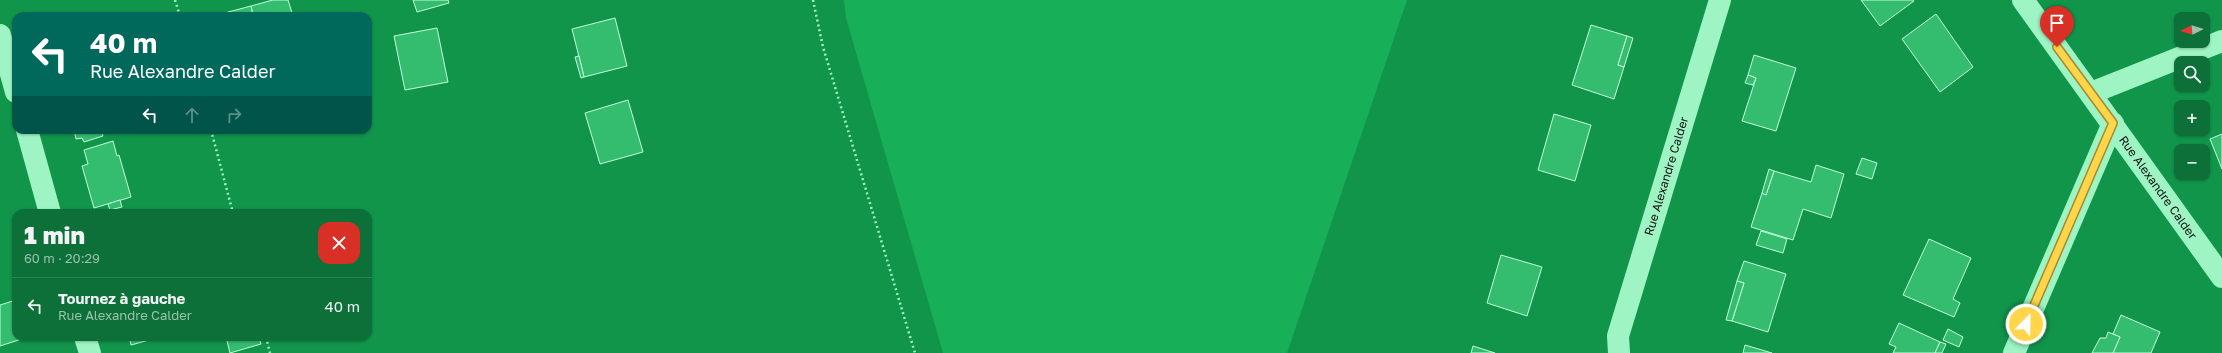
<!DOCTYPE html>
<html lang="fr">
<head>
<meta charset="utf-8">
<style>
	:root { --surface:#0c7038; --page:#1a7843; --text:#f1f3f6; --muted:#9ac1ae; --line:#2c8253 }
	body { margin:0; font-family:"Golos Text",sans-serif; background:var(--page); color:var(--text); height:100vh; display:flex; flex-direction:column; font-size:15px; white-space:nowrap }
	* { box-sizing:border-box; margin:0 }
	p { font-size:13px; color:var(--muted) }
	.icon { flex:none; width:22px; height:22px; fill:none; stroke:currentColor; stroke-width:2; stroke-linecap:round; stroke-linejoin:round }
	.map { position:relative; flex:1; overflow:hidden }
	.side { position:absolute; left:12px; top:209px; width:360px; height:132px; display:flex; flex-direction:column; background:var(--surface); border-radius:12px; box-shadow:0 1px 3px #0004 }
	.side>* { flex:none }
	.banner { position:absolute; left:12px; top:12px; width:360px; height:122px; border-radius:12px; box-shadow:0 1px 3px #0004; background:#00695c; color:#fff; overflow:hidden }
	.needle { width:26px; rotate:265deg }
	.buttons { position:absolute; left:2174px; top:12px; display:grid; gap:8px }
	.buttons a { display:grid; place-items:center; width:36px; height:36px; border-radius:8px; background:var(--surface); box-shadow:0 1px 3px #0004; font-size:20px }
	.pin { position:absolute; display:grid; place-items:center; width:34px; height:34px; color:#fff; margin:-41px -17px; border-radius:50% 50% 50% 0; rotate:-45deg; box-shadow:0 0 4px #0007 }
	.pin .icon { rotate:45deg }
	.me { position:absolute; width:44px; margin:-22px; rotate:23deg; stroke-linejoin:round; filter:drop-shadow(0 0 3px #0008) }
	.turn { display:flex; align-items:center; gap:14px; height:84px; padding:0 12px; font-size:18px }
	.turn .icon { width:52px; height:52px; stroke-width:2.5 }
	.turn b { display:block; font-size:28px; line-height:34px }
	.lanes { display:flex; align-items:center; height:38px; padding:0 12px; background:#0003; justify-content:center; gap:20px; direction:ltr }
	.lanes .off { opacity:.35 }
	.round { display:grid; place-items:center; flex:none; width:42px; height:42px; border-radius:12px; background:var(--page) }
	.headline { display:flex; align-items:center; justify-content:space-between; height:68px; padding:0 12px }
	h1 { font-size:24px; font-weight:800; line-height:30px }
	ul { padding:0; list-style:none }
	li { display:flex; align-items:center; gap:12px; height:56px; padding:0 12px; border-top:1px solid var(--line) }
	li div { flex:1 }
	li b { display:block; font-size:15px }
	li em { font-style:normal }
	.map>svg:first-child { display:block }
	.green { fill:#17b058 }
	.building { fill:#34bc6f; stroke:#c6fede }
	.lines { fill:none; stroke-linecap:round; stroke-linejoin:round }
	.path { stroke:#9ef4c3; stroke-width:2.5; stroke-dasharray:2 3; stroke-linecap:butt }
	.street { stroke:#9ef4c3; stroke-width:22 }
	.route-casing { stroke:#a68a30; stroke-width:10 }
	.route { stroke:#ffd54a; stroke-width:7 }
	.labels { text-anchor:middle; stroke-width:3; stroke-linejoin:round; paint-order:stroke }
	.street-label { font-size:12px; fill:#111; stroke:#10954b }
</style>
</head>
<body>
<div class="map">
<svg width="2222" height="353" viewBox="0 0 2222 353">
	<rect width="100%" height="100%" fill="#10954b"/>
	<polygon class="green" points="844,0 1407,0 1287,353 943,353 846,18"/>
	<g class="building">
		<polygon points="273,0 288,0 293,16 253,16 251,6"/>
		<polygon points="413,0 448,0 449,3 417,12"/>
		<polygon points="1861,0 1913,0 1914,1 1880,26"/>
		<polygon points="251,6 253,16 213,16"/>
		<polygon points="1936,14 1973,67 1940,92 1902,39"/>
		<polygon points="615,18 627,66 584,77 572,29"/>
		<polygon points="1591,25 1627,36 1618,65 1624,67 1614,99 1572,85"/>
		<polygon points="437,28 448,82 405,90 394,36"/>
		<polygon points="1627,36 1633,38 1624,67 1618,65"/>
		<polygon points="1754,55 1796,68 1776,131 1742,121 1756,78 1748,75"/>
		<polygon points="579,56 584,77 581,78 575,57"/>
		<polygon points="1748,75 1756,78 1753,85 1745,83"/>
		<polygon points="628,100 643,152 600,164 585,113"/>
		<polygon points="1554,114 1591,125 1575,181 1538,170"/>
		<polygon points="74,130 105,130 101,131 103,136 84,142 82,138 76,139"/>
		<polygon points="2222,134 2222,169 2210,139"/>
		<polygon points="113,141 117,156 119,155 131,197 94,208 82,166 88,164 84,150"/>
		<polygon points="1862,158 1877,163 1872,179 1856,174"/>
		<polygon points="1816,165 1844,174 1831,218 1803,209 1793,240 1751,227 1762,193 1766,195 1774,171 1811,182"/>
		<polygon points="1769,169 1774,171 1766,195 1762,193"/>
		<polygon points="120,200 122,207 110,210 108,204"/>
		<polygon points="1761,231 1787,239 1783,253 1756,245"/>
		<polygon points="1929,239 1971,258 1953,299 1960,303 1954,317 1903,295"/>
		<polygon points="1501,255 1542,267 1527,316 1487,303"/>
		<polygon points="1744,261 1786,274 1768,332 1732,321 1744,283 1737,281"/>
		<polygon points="1737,281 1744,283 1732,321 1726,320"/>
		<polygon points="16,300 16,337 28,337 0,346 0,305"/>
		<polygon points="2121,315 2160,332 2151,353 2113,353 2120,337 2113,334"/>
		<polygon points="1899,323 1940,342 1935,353 1893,353 1896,347 1889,344"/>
		<polygon points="1948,329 1963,337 1959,347 1943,340"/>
		<polygon points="2108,332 2120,337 2113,353 2092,353 2100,338 2106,338"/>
		<polygon points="129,337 160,337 131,345"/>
		<polygon points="226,337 259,337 261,344 230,353"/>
		<polygon points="1940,342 1946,344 1942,353 1935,353"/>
		<polygon points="1745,345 1772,353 1743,353"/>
		<polygon points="1473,346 1495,353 1471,353"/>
	</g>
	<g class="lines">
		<g class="path">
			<polyline points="175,0 180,16"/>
			<polyline points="813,0 823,47 915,353"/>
			<polyline points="211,130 233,213"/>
			<polyline points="266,337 270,353"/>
		</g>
		<g class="street">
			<path id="s1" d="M2023,0L2222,277"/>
			<polyline points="0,35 16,92"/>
			<polyline points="2091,93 2222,41"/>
			<polyline points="27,130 50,213"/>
			<polyline points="85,337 90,353"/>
			<path id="s2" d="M1619,353L1618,336L1720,0"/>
			<polyline points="2014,353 2113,123"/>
		</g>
	</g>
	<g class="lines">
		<defs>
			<polyline id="route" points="2026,324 2113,123 2057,47"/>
		</defs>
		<use href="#route" class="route-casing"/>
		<use href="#route" class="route"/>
	</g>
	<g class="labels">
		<g class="street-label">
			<text dy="4" stroke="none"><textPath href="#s2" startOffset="184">Rue Alexandre Calder</textPath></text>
			<text dy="4" stroke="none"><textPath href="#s1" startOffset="231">Rue Alexandre Calder</textPath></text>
		</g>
	</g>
</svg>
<div class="buttons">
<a><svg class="needle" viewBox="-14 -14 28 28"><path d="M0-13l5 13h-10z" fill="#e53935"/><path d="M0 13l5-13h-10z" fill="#9ac1ae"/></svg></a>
<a><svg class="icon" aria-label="search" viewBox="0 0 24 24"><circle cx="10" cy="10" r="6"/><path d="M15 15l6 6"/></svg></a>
<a>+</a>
<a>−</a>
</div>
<div class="pin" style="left:2057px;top:47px;background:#d93025"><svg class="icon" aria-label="arrive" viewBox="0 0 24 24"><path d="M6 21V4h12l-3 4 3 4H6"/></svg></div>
<svg class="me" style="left:2026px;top:324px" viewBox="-20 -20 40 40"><circle r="17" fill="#ffd54a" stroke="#fff" stroke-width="3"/><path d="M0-11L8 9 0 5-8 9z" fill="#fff"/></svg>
<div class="banner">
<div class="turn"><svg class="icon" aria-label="left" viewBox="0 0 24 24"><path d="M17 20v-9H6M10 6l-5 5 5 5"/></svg><div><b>40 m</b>Rue Alexandre Calder</div></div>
<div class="lanes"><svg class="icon" aria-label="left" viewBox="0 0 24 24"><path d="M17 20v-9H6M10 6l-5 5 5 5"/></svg><svg class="icon off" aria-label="ahead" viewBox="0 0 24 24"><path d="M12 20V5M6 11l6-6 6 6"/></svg><svg class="icon off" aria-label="right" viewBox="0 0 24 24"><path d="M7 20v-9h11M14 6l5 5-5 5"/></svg></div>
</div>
<section class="side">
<div class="headline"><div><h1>1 min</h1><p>60 m · 20:29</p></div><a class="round" style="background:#d93025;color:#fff"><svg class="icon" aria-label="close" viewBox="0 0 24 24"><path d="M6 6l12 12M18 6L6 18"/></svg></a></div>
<ul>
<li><svg class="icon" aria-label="left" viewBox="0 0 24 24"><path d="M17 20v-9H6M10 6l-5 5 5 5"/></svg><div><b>Tournez à gauche</b><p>Rue Alexandre Calder</p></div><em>40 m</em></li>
</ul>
</section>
</div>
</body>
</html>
